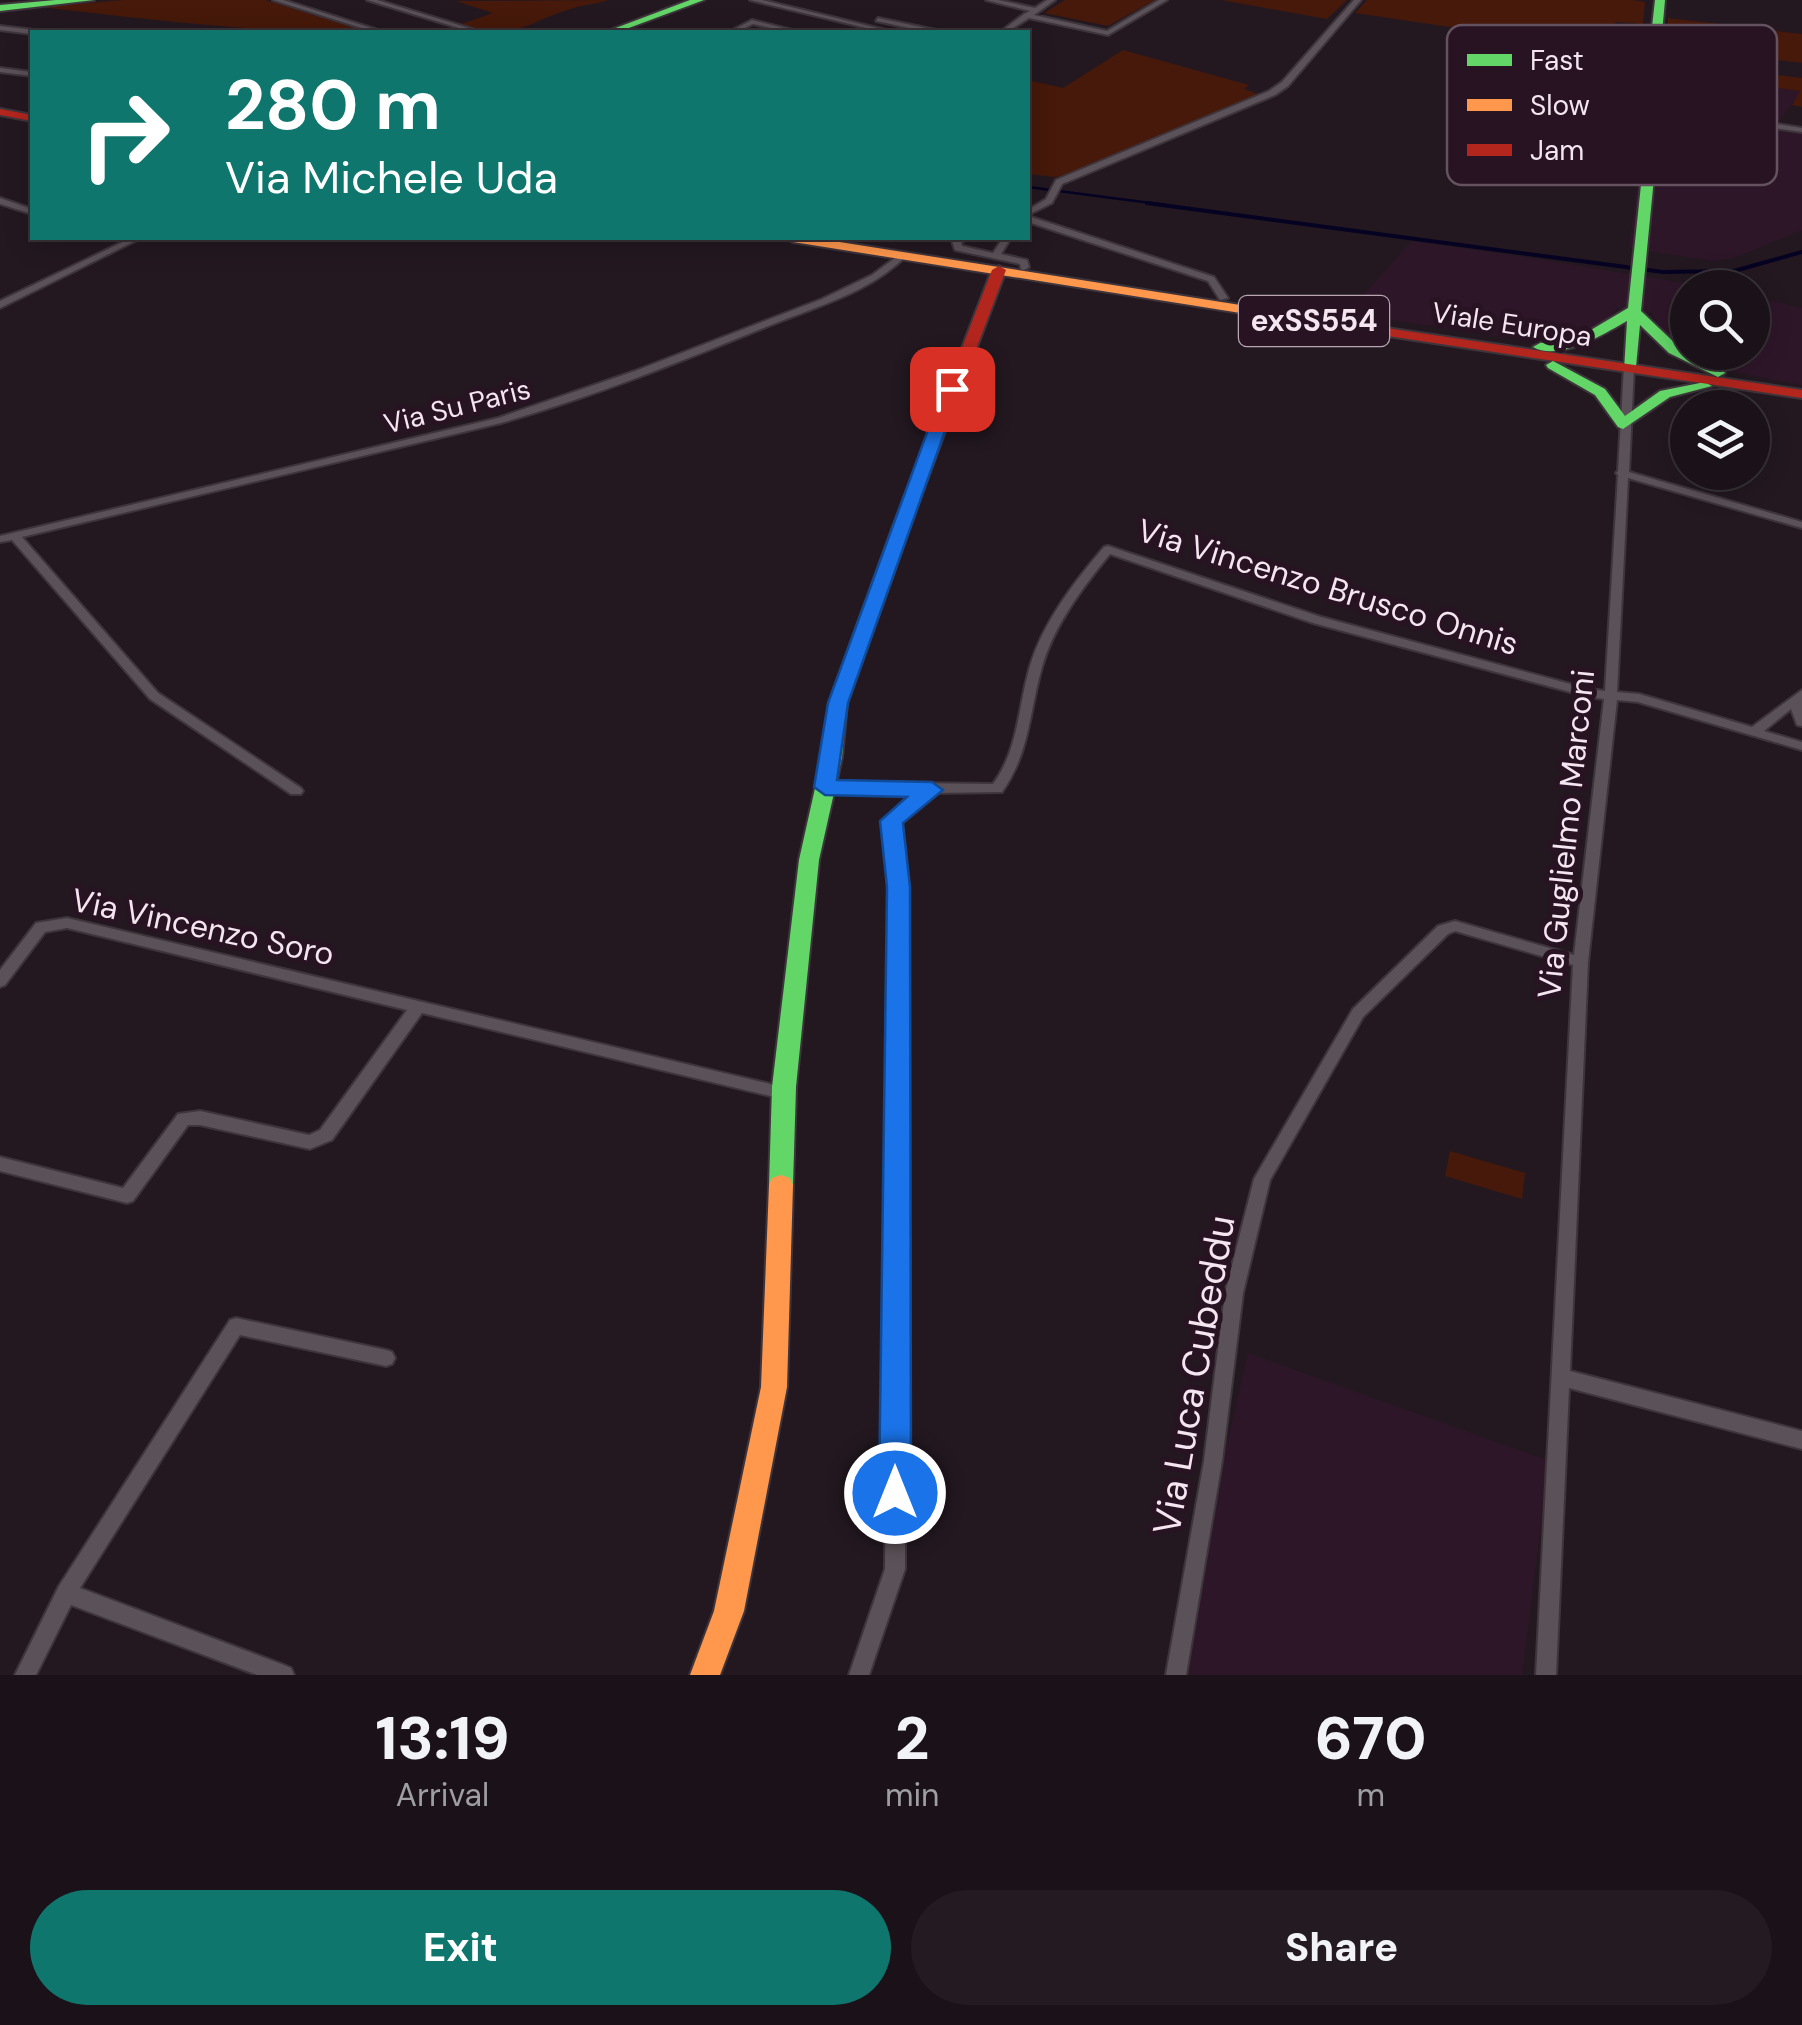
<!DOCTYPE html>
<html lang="en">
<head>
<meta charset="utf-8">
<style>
	:root { --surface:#1a1218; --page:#231b21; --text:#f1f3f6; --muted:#9f9ea2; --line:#383237; --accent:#0f766e }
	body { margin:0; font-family:"DM Sans",sans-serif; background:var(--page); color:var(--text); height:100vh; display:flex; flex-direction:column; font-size:38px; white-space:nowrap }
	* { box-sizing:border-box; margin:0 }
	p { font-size:32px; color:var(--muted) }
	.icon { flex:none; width:55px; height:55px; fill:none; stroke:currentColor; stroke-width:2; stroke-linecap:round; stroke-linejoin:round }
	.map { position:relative; height:1675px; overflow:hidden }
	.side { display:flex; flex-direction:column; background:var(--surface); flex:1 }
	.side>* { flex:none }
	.hud { position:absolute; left:30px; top:30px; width:1000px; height:210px; border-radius:0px; box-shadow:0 5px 25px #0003,0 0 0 2px var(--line); background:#0f766e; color:#fff; overflow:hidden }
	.buttons { position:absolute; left:1670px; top:270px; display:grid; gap:20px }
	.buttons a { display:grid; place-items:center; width:100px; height:100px; border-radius:50%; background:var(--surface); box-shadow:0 5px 25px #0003,0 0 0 2px var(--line); font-size:50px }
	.pin { position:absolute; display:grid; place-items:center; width:85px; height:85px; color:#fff; margin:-42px; border-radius:20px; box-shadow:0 5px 15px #0006 }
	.me { position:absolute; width:110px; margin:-55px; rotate:0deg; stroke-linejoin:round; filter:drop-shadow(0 0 8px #0008) }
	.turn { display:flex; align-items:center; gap:35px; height:210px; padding:0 30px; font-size:45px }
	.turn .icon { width:130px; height:130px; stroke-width:2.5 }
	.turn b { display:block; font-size:70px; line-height:85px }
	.eta { display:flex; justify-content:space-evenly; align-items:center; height:170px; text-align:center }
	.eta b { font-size:60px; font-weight:800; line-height:70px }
	.cta { display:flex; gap:20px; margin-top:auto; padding:20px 30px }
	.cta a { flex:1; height:115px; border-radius:60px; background:var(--accent); color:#fff; font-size:40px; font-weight:800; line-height:115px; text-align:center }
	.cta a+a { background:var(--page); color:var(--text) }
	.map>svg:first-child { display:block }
	.built { fill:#2e1629 }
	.green { fill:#46190a }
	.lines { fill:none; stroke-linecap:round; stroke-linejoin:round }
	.stream-far1 { stroke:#060221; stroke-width:2.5 }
	.stream { stroke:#060221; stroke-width:4 }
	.street-casing { stroke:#3e353c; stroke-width:4 }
	.fast-casing { stroke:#3e353c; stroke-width:4 }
	.slow-casing { stroke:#3e353c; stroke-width:4 }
	.jam-casing { stroke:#3e353c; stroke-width:4 }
	.street { fill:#5b5158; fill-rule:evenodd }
	.fast { fill:#63d668; fill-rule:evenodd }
	.slow { fill:#ff974d; fill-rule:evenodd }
	.jam { fill:#b3261e; fill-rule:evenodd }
	.wall { fill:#4f4154 }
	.route { fill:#1a73e8; stroke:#114b97; stroke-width:2.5 }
	.labels { text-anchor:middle; stroke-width:10; stroke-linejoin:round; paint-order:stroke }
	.far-street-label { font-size:28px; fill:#f4e5f0; stroke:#281323 }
	.shield { fill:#281323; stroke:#b7a6b2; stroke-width:2.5 }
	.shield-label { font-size:30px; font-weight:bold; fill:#f4e5f0 }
	.street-label { font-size:32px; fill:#f4e5f0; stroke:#281323 }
	.near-street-label { font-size:38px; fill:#f4e5f0; stroke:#281323 }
	.key { fill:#281323; stroke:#655260; stroke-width:2.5 }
	.key-label { font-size:28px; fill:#f4e5f0 }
</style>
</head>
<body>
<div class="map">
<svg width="1802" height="1675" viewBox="0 0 1802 1675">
	<rect width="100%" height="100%" fill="#231820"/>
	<g class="built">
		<polygon points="1644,70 1802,91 1778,122 1802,126 1802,230 1734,258 1715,261 1629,248 1640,164 1638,112"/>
		<polygon points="1412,241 1545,260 1707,287 1688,288 1687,350 1662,330 1652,313 1617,308 1603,326 1581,337 1536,342 1347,313"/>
		<polygon points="1753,297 1802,308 1802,385 1735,372 1692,353 1752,352"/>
		<polygon points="1248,1353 1549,1461 1522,1675 1174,1675"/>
	</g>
	<g class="green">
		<path d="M123,0H265L368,32C259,33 152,20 41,7Z"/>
		<path d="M608,0C597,4 587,4 577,7C524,22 520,42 461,24L493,13L456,1Z"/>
		<polygon points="1065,0 1155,0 1108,26 1044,13"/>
		<polygon points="1221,0 1347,0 1327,19"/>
		<polygon points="1367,0 1632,0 1645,2 1643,24 1616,22 1605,50 1355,13"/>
		<polygon points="1668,18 1802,34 1802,63 1667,46"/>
		<polygon points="1123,50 1249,85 1244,89 1261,95 1072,174 1054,177 1028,174 1028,80 1063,88"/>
		<polygon points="1666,61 1802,78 1802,107 1792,105 1800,91 1666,73"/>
		<polygon points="1450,1151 1525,1173 1522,1199 1445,1176"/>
	</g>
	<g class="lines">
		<polyline class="stream-far1" points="1028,187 1166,205"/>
		<polyline class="stream" points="1147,203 1663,272 1734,271 1802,252"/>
		<defs>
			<g id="street">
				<polygon points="273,0 283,0 384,32 374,32"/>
				<polygon points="367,0 377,0 482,32 472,32"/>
				<polygon points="750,0 762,0 894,32 883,32"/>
				<polygon points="986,0 998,0 1035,8 1047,0 1055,0 1034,15 1107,31 1159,0 1167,0 1108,35 1029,18 1007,32 1000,32 1024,14 1030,11"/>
				<polygon points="1354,0 1361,0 1288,86 1275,95 1062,184 1052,203 1028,215 1028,210 1046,199 1056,180 1269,91 1282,82"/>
				<polygon points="878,18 936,30 940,32 928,32 876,21"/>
				<polygon points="752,20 796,31 798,32 787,32 753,24 737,32 729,32"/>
				<polygon points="0,26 34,30 38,32 32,34 0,30"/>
				<polygon points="0,68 32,72 32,76 0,72"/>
				<polygon points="1651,105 1802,128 1802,132 1648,109 1647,107"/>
				<polygon points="0,198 32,209 32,214 0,204"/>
				<polygon points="1028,216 1214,277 1228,298 1220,300 1208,281 1028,222"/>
				<polygon points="131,238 141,238 0,308 0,301"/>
				<polygon points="959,238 971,238 961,242 962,246 993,253 1003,238 1011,238 1001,254 1027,260 1029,267 1024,270 1021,269 1020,264 955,250 952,241"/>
				<path d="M903,252L907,255C871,292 818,306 771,325C682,361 593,397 501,423L22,537L158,693L301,788L303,791L301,794H291L150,699L12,540L0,542V536L498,418L635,371L822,299L872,275Z"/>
				<path d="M1629,364L1634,367L1629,472L1802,522V528L1628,478L1617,692L1639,694L1752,727L1802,690V726L1797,725L1791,709L1764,731L1802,742V750L1638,702L1617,700L1588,962L1570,1371L1802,1431V1449L1569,1388L1556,1675H1536L1573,965L1455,931L1448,934L1363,1017L1270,1180L1243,1293L1222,1461L1186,1675H1166L1204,1461L1225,1293L1254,1179L1353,1009L1438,926L1455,921L1574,955L1604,699L1589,697L1313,623L1110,554C1083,587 1054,625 1042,667C1029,713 1030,752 1002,792L936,793L898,823L906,887L905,1569L869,1675H849L885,1569L892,887L884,821L919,793L825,792L818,787L825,782L993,784C1019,749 1018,706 1030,666C1043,622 1075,581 1104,547L1108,546L1321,617L1589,689L1605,691L1618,475L1616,473L1618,471L1624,367Z"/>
				<polygon points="67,918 783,1087 789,1088 791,1093 789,1098 783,1099 422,1013 332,1140 310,1149 200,1125 188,1125 133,1201 127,1203 0,1171 0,1157 123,1188 178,1114 200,1111 309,1135 320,1130 407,1010 67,928 45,932 5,985 0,987 0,970 36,923"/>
				<polygon points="236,1318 386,1350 392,1352 395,1358 392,1364 386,1366 240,1335 80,1588 284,1665 291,1668 294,1675 257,1675 71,1605 36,1675 15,1675 59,1586 230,1320"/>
			</g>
			<g id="fast">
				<polygon points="56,0 94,0 0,11 0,5"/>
				<polygon points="690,0 704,0 618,32 605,32"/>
				<path d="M1655,0H1665L1656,99L1657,147L1641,311L1679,347L1723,370L1725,373L1718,377L1669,353L1640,325L1636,367L1624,370L1627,321C1604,334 1558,362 1533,347L1540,343L1579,337L1628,308L1645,147L1644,99Z"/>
				<polygon points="1553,361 1605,389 1625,416 1660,391 1705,382 1712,386 1670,397 1623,429 1618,427 1595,395 1548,368 1546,365"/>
				<polygon points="901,522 909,527 847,703 842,757 819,860 796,1087 793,1185 790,1192 781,1195 772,1192 769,1185 772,1087 799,860 822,757 829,703 893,527"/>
			</g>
			<g id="slow">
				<polygon points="787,238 814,238 1386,328 1393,332 1386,336 793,242"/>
				<polygon points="781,1175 790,1178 793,1185 787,1387 744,1611 720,1675 690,1675 714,1611 761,1387 769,1185 772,1178"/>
			</g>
			<g id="jam">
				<polygon points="0,109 32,115 32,121 0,115"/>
				<polygon points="999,266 1006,270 909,527 907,530 895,530 893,527 992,270"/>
				<polygon points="1386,328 1802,390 1802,398 1381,335 1381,329"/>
			</g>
		</defs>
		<use href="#street" class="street-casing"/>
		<use href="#fast" class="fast-casing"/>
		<use href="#slow" class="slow-casing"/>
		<use href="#jam" class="jam-casing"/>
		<use href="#street" class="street"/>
		<use href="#fast" class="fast"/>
		<use href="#slow" class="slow"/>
		<use href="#jam" class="jam"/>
	</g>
	<polygon class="wall" points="1707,70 1751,93 1746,107 1702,102 1702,84"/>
	<polygon class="route" points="952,384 960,389 848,703 837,780 932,782 943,790 903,823 910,887 911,1493 906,1504 895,1509 884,1504 879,1493 887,887 880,821 907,797 825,795 814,787 828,703 943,389"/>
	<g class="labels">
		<g class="far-street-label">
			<text transform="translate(1512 324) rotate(9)" y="10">Viale Europa</text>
			<text transform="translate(457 406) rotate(-14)" y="10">Via Su Paris</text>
		</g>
		<rect class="shield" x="1239" y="296" width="150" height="50" rx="8"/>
		<g class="shield-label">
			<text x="1314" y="331">exSS554</text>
		</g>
		<g class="street-label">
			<text transform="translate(1328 587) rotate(17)" y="11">Via Vincenzo Brusco Onnis</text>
			<text transform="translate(1566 834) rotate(-84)" y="11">Via Guglielmo Marconi</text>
			<text transform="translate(203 927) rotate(12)" y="11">Via Vincenzo Soro</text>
		</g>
		<g class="near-street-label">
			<text transform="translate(1194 1375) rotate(-80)" y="13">Via Luca Cubeddu</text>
		</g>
	</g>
	<rect x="1447" y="25" width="330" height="160" rx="15" class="key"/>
	<rect x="1467" y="54" width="45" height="12" fill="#63d668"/>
	<rect x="1467" y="99" width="45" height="12" fill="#ff974d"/>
	<rect x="1467" y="144" width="45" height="12" fill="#b3261e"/>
	<g class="key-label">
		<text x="1530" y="70">Fast</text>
		<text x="1530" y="115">Slow</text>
		<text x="1530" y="160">Jam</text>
	</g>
</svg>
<div class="buttons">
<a><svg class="icon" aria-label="search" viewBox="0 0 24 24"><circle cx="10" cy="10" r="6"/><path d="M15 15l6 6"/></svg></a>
<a><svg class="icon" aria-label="layers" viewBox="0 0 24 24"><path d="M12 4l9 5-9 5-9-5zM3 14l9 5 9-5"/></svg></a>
</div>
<div class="pin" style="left:952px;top:389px;background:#d93025"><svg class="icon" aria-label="arrive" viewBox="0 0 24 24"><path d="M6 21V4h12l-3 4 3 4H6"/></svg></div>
<svg class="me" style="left:895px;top:1493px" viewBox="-20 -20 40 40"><circle r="17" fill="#1a73e8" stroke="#fff" stroke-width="3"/><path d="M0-11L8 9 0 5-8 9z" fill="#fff"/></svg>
<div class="hud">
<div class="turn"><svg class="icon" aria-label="right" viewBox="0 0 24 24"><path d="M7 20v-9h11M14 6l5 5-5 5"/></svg><div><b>280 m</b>Via Michele Uda</div></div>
</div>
</div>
<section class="side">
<div class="eta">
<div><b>13:19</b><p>Arrival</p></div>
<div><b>2</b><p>min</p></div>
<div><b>670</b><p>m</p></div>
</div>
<div class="cta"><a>Exit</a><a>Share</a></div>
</section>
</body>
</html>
